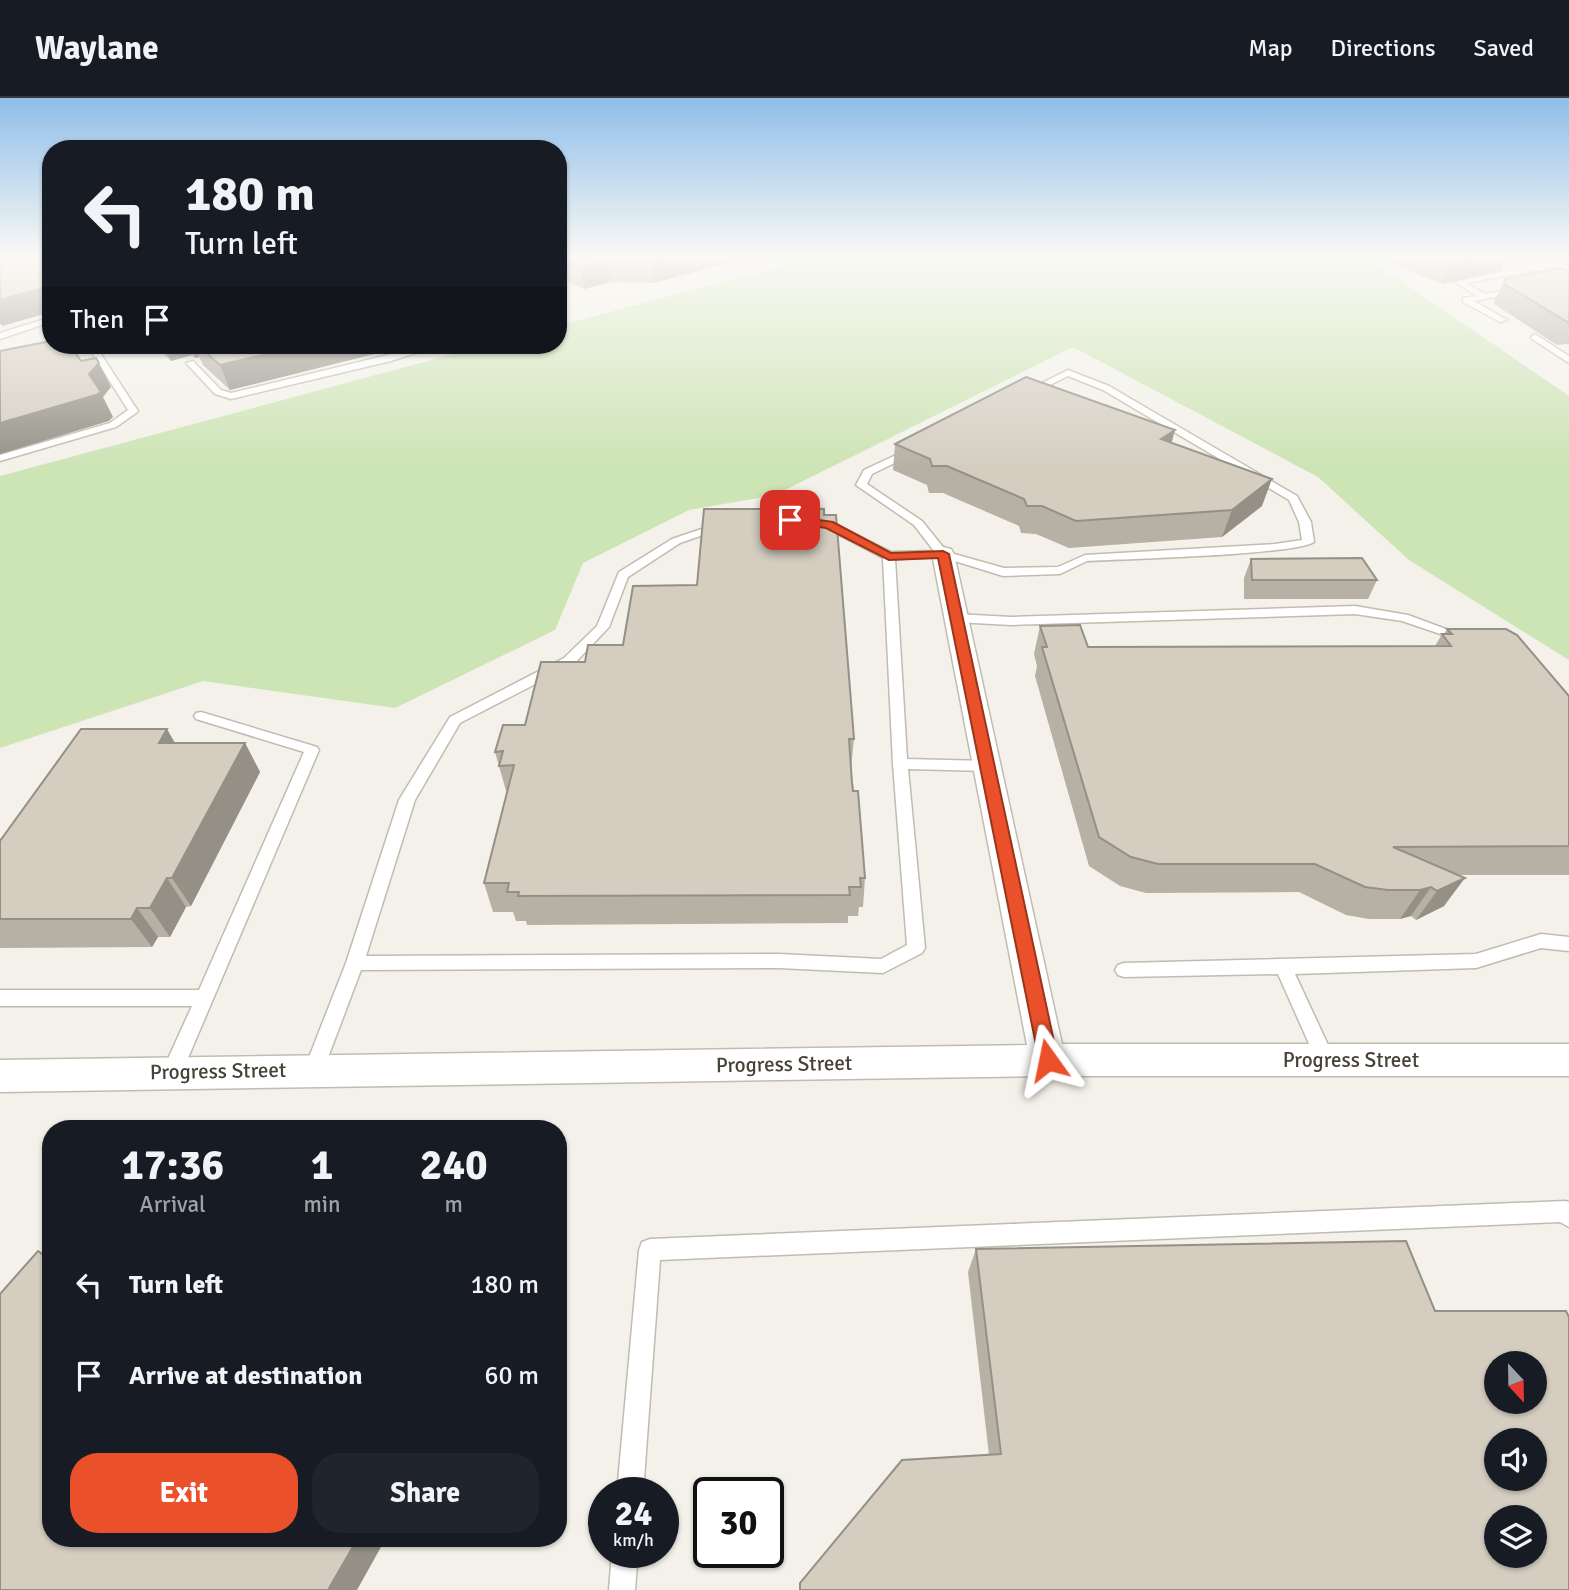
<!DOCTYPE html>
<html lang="en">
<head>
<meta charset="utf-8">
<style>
	:root { --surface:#171b24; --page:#20242c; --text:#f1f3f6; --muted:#9ea1a6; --line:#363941; --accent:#ea512a }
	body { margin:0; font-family:Signika,sans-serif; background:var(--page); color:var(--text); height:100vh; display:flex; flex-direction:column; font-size:26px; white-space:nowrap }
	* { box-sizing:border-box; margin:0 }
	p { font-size:23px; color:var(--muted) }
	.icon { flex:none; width:38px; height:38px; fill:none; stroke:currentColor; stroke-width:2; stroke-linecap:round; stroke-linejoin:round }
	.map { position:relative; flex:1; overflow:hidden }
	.sheet { position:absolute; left:42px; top:1022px; width:525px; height:427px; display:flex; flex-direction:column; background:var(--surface); border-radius:28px; box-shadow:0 2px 5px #0004 }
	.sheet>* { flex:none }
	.hud { position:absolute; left:42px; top:42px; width:525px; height:214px; border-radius:28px; box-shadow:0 2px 5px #0004; background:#171b24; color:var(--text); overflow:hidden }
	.needle { width:46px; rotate:158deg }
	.controls { position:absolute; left:1484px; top:1253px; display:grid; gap:14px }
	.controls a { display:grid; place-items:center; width:63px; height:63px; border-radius:50%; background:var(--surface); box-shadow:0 2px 5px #0004; font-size:35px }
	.speed { position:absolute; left:588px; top:1379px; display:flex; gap:14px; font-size:35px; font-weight:700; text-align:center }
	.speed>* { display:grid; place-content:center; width:91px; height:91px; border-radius:50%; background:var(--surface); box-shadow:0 2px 5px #0004; line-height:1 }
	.speed small { font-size:18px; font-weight:400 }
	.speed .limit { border:4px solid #111; border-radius:10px; background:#fff; color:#111 }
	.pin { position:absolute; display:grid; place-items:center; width:60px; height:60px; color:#fff; margin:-30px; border-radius:14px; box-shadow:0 4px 10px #0006 }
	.me { position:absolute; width:77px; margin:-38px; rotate:348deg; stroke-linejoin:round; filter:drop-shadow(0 0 5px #0008) }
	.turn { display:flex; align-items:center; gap:24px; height:147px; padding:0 28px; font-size:32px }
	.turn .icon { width:91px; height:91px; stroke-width:2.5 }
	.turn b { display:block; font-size:49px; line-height:60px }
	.then { display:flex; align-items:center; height:66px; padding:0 28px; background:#0003; gap:14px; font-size:26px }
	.eta { display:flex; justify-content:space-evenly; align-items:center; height:119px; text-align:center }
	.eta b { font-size:42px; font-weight:700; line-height:49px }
	.primary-button { display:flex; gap:14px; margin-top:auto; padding:14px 28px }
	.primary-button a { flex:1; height:80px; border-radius:28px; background:var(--accent); color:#fff; font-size:28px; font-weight:700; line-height:80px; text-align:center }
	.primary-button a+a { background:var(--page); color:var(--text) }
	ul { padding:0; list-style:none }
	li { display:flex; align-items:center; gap:21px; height:91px; padding:0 28px }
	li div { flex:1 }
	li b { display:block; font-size:26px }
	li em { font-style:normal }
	header { display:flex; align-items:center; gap:42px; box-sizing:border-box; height:98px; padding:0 35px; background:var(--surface); border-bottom:2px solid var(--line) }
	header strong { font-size:33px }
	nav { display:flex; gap:38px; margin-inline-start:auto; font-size:24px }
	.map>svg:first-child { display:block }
	.green { fill:#cde4b5 }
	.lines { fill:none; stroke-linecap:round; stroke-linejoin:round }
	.lane-casing { stroke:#c1bcaf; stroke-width:3 }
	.street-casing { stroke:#c1bcaf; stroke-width:3 }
	.lane { fill:#fff; fill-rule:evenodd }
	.street { fill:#fff; fill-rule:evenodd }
	.wall { fill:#b6b0a5 }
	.shaded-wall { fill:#949086 }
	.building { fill:#d4cdc0; stroke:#949086; stroke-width:2; fill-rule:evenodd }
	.route { fill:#ea512a; stroke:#98351b; stroke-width:2 }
	.labels { text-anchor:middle; stroke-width:6; stroke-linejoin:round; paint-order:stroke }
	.near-street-label { font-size:21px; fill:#474238; stroke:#fff }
</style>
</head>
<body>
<header>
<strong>Waylane</strong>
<nav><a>Map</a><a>Directions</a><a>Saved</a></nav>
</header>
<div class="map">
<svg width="1569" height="1492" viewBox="0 0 1569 1492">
	<rect width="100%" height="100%" fill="#f3f1e9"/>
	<polygon class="green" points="810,160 1367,160 1569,298 1569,562 1409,462 1318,379 1073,249 775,397 689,412 583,465 555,532 395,610 203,583 0,650 0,378 487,247 558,247 558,228"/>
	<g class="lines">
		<defs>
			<g id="lane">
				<polygon points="1503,160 1513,160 1569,179 1569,184 1535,172 1466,185 1485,196 1522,190 1522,194 1474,203 1507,222 1500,224 1463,204 1463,200 1477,198 1455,184 1526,169"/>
				<polygon points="1563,160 1569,160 1569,162 1564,162"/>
				<polygon points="51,219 51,224 0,241 0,235"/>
				<polygon points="1535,236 1569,258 1569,265 1532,241 1531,239"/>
				<polygon points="87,247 95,247 138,313 136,315 116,329 0,363 0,357 110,325 128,312"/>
				<polygon points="429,247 442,247 391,263 231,301 215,296 186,265 193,263 221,292 231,295"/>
				<path d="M1068,272L1109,288L1297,398L1311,424L1314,444C1295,457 1122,461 1087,463L1060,476L1003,478L942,459L895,461L907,661L987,663L994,668L987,673L908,671L925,850L922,855L883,875L779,870L361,872L321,978L314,980L307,978L304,972L346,865L399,702L450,619L564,560L597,528L619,474L672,441L722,424L728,427L726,429L680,445L628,479L609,529L574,566L460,625L415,702L366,858L779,856L881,861L907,847L893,666L883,460L826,430L813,427V423L833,425L891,454L934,453L914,427L856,387L864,372L913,349L917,350V354L872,376L867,386L922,423L947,454L1004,470L1058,469L1085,457L1275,446L1302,442L1299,424L1289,402L1103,292L1068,278L1030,297L1022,295Z"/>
				<polygon points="1355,508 1408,517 1470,540 1464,544 1402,523 1355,516 1011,527 956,524 950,520 956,516 1011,519"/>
				<polygon points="201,614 317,649 319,652 182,974 179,980 172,982 165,980 162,974 192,908 0,908 0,892 199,892 304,654 196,621 194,618 196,615"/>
				<polygon points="1541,836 1569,839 1569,853 1541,850 1476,870 1295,876 1335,962 1333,968 1326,970 1319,968 1278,876 1124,879 1118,877 1115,872 1118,867 1124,865 1476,856"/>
				<polygon points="1565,1103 1569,1104 1569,1129 1560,1124 660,1162 643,1395 617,1395 639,1152 642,1144 650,1141"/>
				<polygon points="612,1454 638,1454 635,1492 609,1492"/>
			</g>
			<g id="street">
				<polygon points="53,247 81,247 79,250 0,269 0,259"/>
				<polygon points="943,449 951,451 954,456 1062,946 1569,946 1569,978 1048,978 0,994 0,962 1027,947 932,456 935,451"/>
			</g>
		</defs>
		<use href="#lane" class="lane-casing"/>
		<use href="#street" class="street-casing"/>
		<use href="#lane" class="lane"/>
		<use href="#street" class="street"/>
	</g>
	<g class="wall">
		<polygon points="558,160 746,160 653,185 610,184 584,191 558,180"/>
		<polygon points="1376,160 1507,160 1501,172 1442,186"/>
		<polygon points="1569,173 1569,247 1567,246 1557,247 1494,206 1495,201 1505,181"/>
		<polygon points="155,247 377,247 374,256 230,292 203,267 199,259 195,260 192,257 171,263"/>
		<polygon points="1171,345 1262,408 1222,439 1069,450 1036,436 1021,435 1019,428 943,395 929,395 927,387 893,372 895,346"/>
		<polygon points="1251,461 1377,482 1368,501 1244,501 1244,480"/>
		<polygon points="1040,528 1088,549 1435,548 1442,536 1444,536 1447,531 1569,598 1569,777 1459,777 1444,808 1416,822 1411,818 1400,821 1369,821 1346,817 1299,794 1146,795 1120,788 1089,768 1035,578 1037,568 1034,556"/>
		<polygon points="854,641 851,670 865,780 863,809 859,809 858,818 848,818 848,825 527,827 526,823 516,823 513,814 493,814 484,785 507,696 495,654"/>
		<polygon points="175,645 245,645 260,674 191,808 186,809 170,839 158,839 152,849 0,850 0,743"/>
		<polygon points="976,1151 1435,1213 1569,1492 989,1357 968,1174"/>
	</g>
	<g class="shaded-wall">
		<polygon points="665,160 746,160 653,185 651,163"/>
		<polygon points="1473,160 1507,160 1501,172 1442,186 1451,165"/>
		<polygon points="607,162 610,184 584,191 581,169"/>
		<polygon points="51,188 51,214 2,228 0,225 0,202"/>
		<polygon points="164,247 188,247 192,257 171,263"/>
		<polygon points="190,247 194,247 199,259 195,260"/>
		<polygon points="306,247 377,247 374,256 230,292 220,267"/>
		<polygon points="99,265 111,289 103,299 113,319 109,323 0,356 0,325 89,276"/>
		<polygon points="1175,332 1168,358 1161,341"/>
		<polygon points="1272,381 1262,408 1222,439 1232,412"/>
		<polygon points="167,631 184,661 159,645"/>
		<polygon points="245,645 260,674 191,808 172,780"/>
		<polygon points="167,780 186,809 170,839 150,810"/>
		<polygon points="1465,780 1444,808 1416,822 1437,793"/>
		<polygon points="1431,789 1411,818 1400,821 1420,792"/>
		<polygon points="137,810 158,839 152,849 131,821"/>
		<polygon points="358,1440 386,1440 357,1492 328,1492"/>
	</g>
	<g class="building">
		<polygon points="0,160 51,160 51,188 0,202"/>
		<polygon points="559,160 665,160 651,163 607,162 581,169"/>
		<polygon points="1437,160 1473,160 1451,165"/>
		<polygon points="1560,170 1569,173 1569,225 1504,186 1505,181"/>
		<polygon points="51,243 51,247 70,247 81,263 96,260 99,265 89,276 101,294 96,297 0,325 0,253"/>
		<polygon points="197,247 306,247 220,267"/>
		<polygon points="1026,279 1175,332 1161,341 1272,381 1232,412 1076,423 1042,408 1027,408 1024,401 947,368 932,368 930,361 895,346"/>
		<polygon points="704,411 824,411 824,417 836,417 854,641 849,641 852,685 853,693 858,693 865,780 860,780 861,789 849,789 850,797 518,798 519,794 507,794 509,785 484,785 514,667 499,668 503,653 495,654 503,627 525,627 541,564 585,564 588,547 623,547 633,488 697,487"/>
		<polygon points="1362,460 1377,482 1252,482 1251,461"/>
		<polygon points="1080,527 1088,549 1451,548 1442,536 1452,536 1447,531 1506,531 1517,537 1569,598 1569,748 1393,749 1465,780 1437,793 1431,789 1420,792 1388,792 1365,789 1315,766 1158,766 1131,759 1099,739 1042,549 1047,549 1040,528"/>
		<polygon points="81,631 167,631 159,645 245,645 172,780 167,780 150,810 137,810 131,821 0,821 0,743"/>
		<path d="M1406,1143L1435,1213H1566L1569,1219V1492H800V1485L902,1362L1001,1356L976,1151ZM1496,1265H1535V1304H1496ZM1496,1342H1535V1381H1496ZM1496,1419H1535V1458H1496Z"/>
		<polygon points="38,1153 46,1159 51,1153 51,1440 358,1440 328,1492 0,1492 0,1196"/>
	</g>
	<linearGradient id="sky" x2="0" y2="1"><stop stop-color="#8fbee9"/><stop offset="0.43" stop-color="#faf9f5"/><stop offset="1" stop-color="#faf9f5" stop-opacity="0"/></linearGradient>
	<rect width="1569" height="369" fill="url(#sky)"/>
	<polygon class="route" points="790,418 833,424 891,455 943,453 949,456 1058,962 1055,968 1048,970 1041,968 1039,962 938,460 889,462 826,430 787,424 787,419"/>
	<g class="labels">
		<g class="near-street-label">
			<text x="1351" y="969">Progress Street</text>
			<text transform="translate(784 966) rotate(-1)" y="7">Progress Street</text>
			<text transform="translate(218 973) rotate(-1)" y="7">Progress Street</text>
		</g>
	</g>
</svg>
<div class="controls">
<a><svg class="needle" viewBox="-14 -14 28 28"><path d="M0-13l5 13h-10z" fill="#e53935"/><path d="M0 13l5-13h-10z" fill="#9ea1a6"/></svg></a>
<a><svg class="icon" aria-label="sound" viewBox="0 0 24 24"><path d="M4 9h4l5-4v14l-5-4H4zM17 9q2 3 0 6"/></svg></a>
<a><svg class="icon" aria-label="layers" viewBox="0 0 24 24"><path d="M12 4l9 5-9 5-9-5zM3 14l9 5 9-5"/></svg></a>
</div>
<div class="speed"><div>24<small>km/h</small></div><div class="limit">30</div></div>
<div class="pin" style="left:790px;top:422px;background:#d93025"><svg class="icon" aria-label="arrive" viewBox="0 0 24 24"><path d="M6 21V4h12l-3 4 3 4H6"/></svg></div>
<svg class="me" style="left:1048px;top:962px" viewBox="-20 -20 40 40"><path d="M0-17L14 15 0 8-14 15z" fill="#ea512a" stroke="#fff" stroke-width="4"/></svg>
<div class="hud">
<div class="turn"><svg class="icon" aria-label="left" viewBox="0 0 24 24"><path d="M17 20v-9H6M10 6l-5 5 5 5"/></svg><div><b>180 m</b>Turn left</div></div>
<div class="then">Then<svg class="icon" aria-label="arrive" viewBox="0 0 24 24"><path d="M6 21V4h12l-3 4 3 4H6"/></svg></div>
</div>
<section class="sheet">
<div class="eta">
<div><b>17:36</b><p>Arrival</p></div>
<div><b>1</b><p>min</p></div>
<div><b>240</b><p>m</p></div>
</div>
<ul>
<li><svg class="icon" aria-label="left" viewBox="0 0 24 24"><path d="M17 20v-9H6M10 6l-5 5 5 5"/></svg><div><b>Turn left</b></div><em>180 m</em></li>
<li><svg class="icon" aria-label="arrive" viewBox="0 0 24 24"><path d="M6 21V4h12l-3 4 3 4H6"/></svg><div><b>Arrive at destination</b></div><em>60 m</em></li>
</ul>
<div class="primary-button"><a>Exit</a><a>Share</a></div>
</section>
</div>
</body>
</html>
